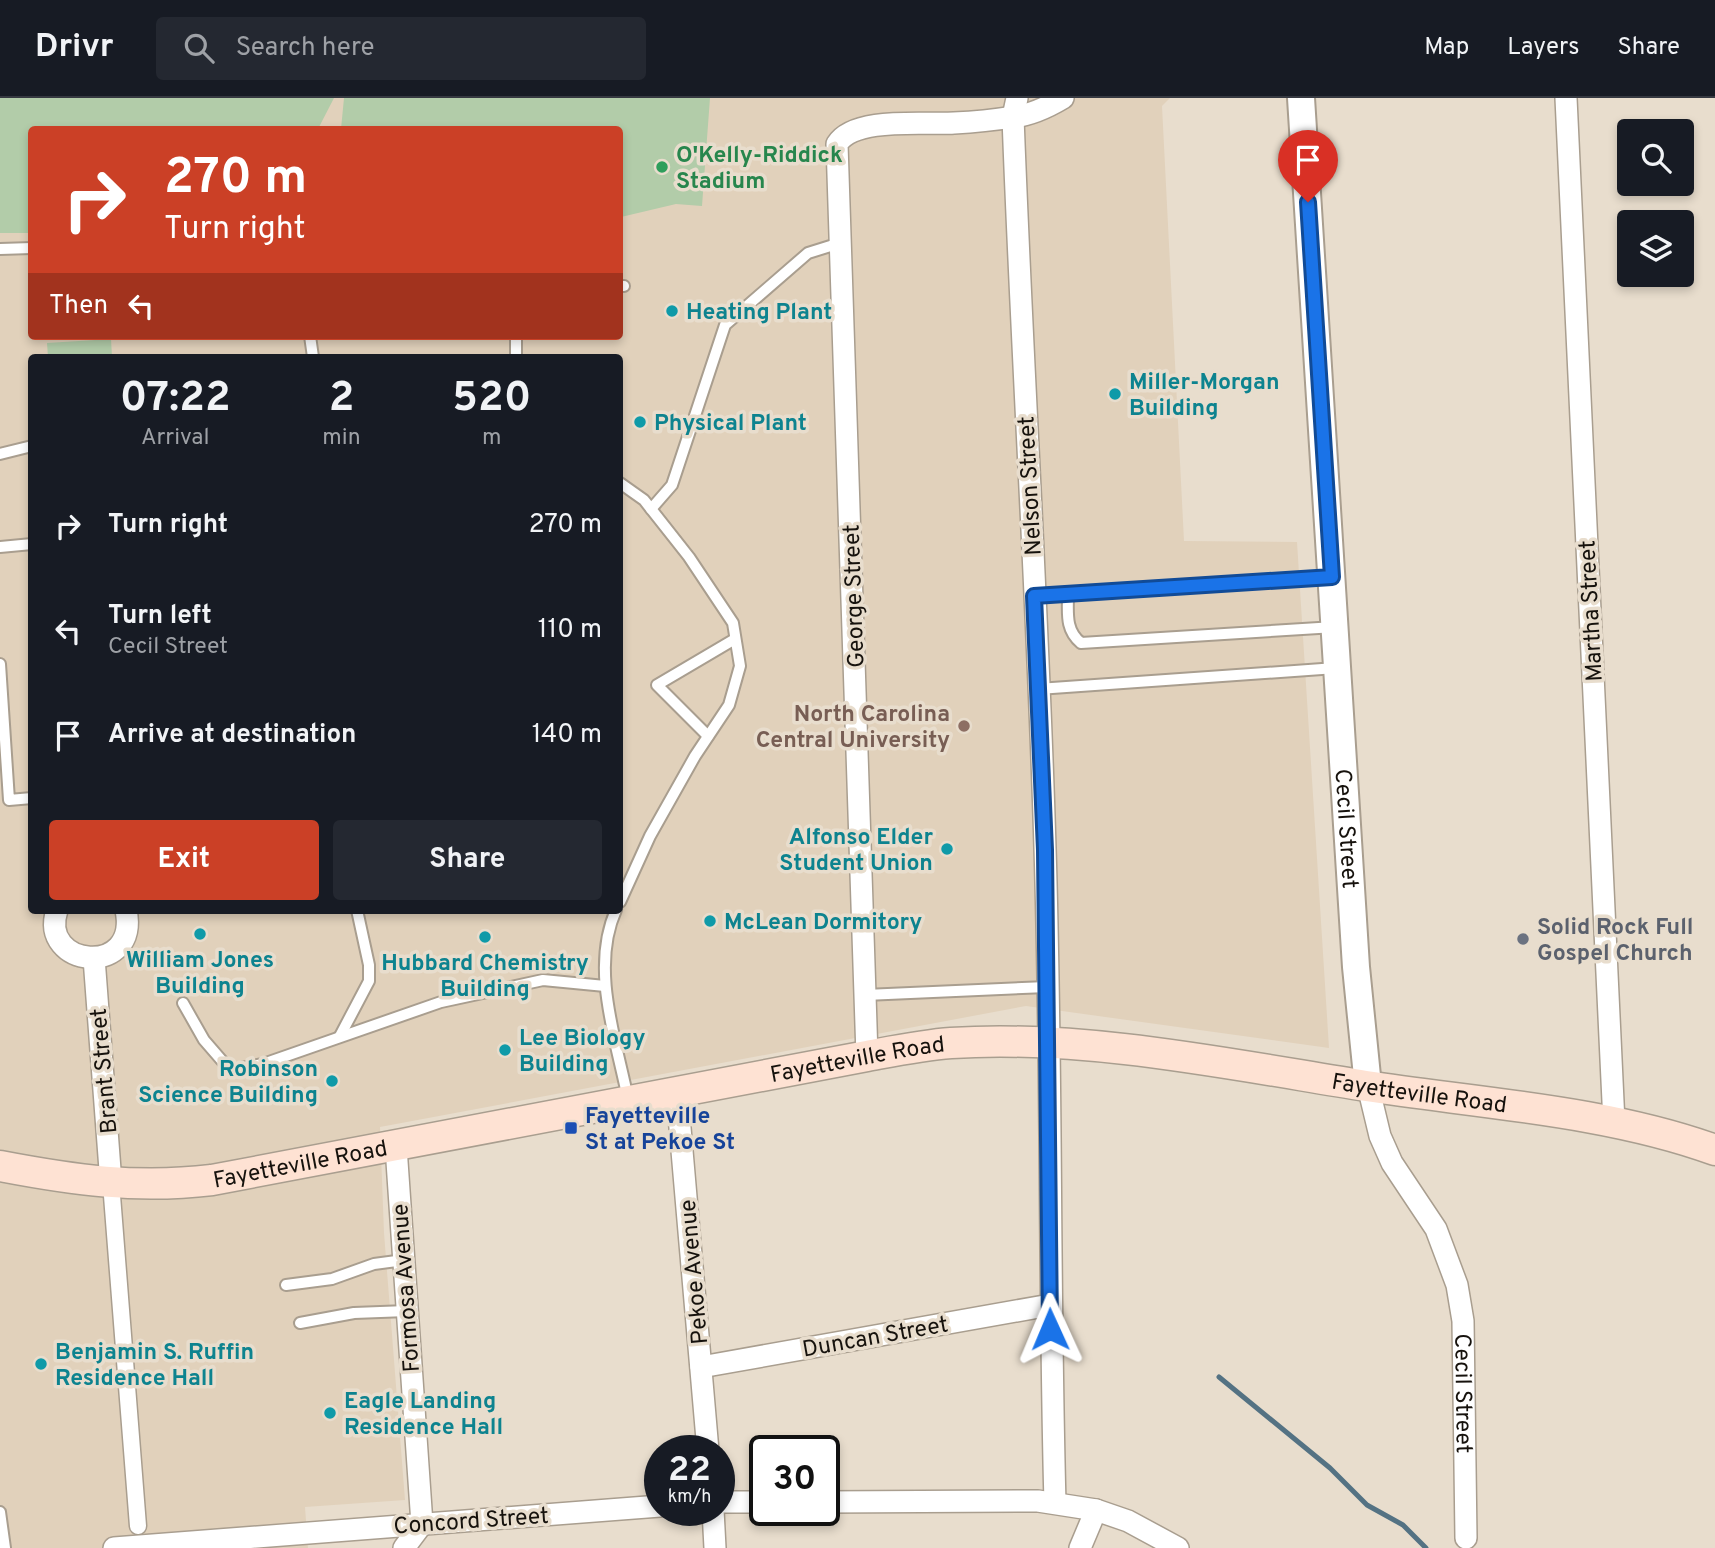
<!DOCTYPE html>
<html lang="en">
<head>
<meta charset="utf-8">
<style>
	:root { --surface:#171b24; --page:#242831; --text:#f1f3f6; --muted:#9ea1a6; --line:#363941; --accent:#cb4026 }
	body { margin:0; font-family:Overpass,sans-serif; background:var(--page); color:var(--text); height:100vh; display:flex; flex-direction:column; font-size:26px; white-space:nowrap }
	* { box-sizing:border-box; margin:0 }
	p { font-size:23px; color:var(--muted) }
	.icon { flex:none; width:38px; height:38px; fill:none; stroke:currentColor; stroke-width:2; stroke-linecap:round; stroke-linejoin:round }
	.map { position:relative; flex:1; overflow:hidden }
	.drawer { position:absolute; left:28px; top:256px; width:595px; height:560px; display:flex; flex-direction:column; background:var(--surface); border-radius:7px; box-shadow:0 4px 10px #0003 }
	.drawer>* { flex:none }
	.top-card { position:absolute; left:28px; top:28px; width:595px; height:214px; border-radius:7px; box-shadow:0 4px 10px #0003; background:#cb4026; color:#fff; overflow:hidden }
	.buttons { position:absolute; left:1617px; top:21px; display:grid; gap:14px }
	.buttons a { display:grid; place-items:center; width:77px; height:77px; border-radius:7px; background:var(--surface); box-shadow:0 4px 10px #0003; font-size:35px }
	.speed { position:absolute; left:644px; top:1337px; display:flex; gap:14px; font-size:35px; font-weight:700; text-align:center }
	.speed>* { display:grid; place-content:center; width:91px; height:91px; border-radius:50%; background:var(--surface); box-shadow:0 4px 10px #0003; line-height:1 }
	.speed small { font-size:18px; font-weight:400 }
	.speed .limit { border:4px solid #111; border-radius:10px; background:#fff; color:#111 }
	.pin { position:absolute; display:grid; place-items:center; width:60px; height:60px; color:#fff; margin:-72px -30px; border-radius:50% 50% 50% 0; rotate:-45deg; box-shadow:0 0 7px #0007 }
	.pin .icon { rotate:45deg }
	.me { position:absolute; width:77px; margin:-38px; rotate:359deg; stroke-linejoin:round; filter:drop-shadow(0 0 5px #0008) }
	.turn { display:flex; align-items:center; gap:24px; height:147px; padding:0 21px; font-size:32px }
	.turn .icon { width:91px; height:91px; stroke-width:2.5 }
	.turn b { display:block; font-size:49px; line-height:60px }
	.then { display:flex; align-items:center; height:66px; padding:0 21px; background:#0003; gap:14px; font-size:26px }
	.eta { display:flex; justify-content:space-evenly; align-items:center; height:119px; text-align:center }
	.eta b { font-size:42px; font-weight:700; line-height:49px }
	.action { display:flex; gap:14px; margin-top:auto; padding:14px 21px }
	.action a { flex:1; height:80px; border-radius:7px; background:var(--accent); color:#fff; font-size:28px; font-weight:700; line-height:80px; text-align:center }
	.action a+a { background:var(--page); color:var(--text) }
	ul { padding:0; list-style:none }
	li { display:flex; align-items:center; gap:21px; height:105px; padding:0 21px }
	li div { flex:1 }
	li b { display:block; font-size:26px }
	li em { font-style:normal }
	header { display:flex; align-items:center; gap:42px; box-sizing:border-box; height:98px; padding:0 35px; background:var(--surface); border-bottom:2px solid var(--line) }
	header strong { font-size:33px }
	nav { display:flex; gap:38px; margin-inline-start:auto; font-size:24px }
	.search { width:490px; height:63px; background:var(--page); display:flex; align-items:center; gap:18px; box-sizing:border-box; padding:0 24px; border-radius:7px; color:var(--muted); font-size:26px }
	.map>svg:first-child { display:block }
	.built { fill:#e1d1bb; fill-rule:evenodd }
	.green { fill:#b2cca9 }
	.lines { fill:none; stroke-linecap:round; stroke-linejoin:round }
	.stream { stroke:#547283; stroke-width:5 }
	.service-casing { stroke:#a99e8f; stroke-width:14 }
	.pedestrian-casing { stroke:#a99e8f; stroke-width:19 }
	.minor-casing { stroke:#a99e8f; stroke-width:24 }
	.tertiary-casing { stroke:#a99e8f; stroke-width:30 }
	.secondary-casing { stroke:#a99e8f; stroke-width:33 }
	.service { stroke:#fff; stroke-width:10 }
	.pedestrian { stroke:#fff; stroke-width:16 }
	.minor { stroke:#fff; stroke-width:21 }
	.tertiary { stroke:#fff; stroke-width:26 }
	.secondary { stroke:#fee2d3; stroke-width:30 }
	.route-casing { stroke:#114b97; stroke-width:18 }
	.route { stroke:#1a73e8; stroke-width:12 }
	.leisure-dot { fill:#2e9e5b; stroke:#e8ddcd; stroke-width:2.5 }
	.culture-dot { fill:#0f9aa8; stroke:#e8ddcd; stroke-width:2.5 }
	.education-dot { fill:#8d6e63; stroke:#e8ddcd; stroke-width:2.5 }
	.worship-dot { fill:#6b7280; stroke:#e8ddcd; stroke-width:2.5 }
	.transit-dot { fill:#1a4fb4; stroke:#e8ddcd; stroke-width:2.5 }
	.labels { text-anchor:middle; stroke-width:7; stroke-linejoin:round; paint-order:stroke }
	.leisure-label { font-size:23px; font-weight:bold; fill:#27864d; stroke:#e8ddcd; text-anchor:start }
	.culture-label { font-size:23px; font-weight:bold; fill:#0d838f; stroke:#e8ddcd; text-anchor:start }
	.street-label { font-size:23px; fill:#16120d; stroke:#e8ddcd }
	.education-label { font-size:23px; font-weight:bold; fill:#785e54; stroke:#e8ddcd; text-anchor:end }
	.worship-label { font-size:23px; font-weight:bold; fill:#5b616d; stroke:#e8ddcd; text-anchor:start }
	.transit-label { font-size:23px; font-weight:bold; fill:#164399; stroke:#e8ddcd; text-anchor:start }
</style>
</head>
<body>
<header>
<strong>Drivr</strong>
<div class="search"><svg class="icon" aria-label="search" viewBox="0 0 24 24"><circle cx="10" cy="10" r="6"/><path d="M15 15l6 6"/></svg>Search here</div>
<nav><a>Map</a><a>Layers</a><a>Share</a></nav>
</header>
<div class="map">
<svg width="1715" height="1450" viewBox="0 0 1715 1450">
	<rect width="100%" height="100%" fill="#e8ddcd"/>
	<path class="built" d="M0,0H1170L1162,8L1184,443L1297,444L1329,950L1026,908L380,1029L384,1135L405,1402L305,1409L308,1450H0ZM32,32H620V238H32ZM32,259H620V812H32Z"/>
	<g class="green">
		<polygon points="0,0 334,0 318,31 32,32 31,135 0,135"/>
		<polygon points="344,0 710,0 702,108 676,106 621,119 620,133 620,32 341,31"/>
		<polygon points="111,241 112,259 48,259 47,245"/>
	</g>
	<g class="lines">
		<polyline class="stream" points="1219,1279 1330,1370 1367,1407 1403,1427 1426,1450"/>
		<defs>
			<g id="service">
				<polyline points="0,151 32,150"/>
				<polyline points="620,188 624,188"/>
				<polyline points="310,238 313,259"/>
				<polyline points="516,259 516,238"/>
				<polyline points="0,356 32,348"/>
				<polyline points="620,385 644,402 689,459 733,525 740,568 729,607 695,658 650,738 620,804"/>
				<polyline points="651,411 672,387 725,227 808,155 840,145"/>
				<polyline points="0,449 32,446"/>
				<path d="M1068,496C1068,515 1065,532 1081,545L1335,529"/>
				<polyline points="1034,498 1332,479"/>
				<polyline points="0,566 9,702 32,700"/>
				<polyline points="1038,591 1336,570"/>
				<polyline points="708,638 657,587 735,541"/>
				<path d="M616,812C590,870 616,941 628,1001"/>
				<polyline points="865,897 1047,889"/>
				<polyline points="183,905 204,942 230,972 263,966 441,904 543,882 605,888"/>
				<polyline points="340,938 369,883 369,867 357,812"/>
				<polyline points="286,1187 332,1181 374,1166 404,1162"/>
				<polyline points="300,1225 354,1215 407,1213"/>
				<polyline points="0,1414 5,1450"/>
			</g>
			<polyline id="pedestrian" points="111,1085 138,1428"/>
			<g id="minor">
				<path d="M1017,0L1013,19C1022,263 1038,507 1045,750C1052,969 1049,1187 1055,1405"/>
				<polyline points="1566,0 1614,1025"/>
				<path d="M57,812C38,870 140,880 126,812"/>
				<polyline points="94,860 111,1085"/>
				<path d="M867,958L837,46C854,18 925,27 954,25C974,24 994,22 1013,19C1031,17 1048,9 1063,0"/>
				<path id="s1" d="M1368,988L1380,1038L1392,1065L1436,1131L1457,1187L1463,1223L1466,1440"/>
				<polyline points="677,995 708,1353"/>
				<polyline points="396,1049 422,1426 404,1450"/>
				<polyline points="701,1269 1050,1207"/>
				<polyline points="719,1404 765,1404"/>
				<polyline points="824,1404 1038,1403 1096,1412 1128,1423 1178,1450"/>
				<polyline points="713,1412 715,1450"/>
				<polyline points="114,1450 660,1408"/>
				<polyline points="1080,1450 1096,1412"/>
			</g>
			<g id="tertiary">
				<path id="s2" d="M1301,0L1356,869L1368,988"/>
			</g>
			<g id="secondary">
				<path id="s3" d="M0,1068C73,1082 137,1091 212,1082L867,958C894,953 923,947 951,945C1085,936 1234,967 1366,988C1479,1005 1608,1013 1715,1052"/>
			</g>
		</defs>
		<use href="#service" class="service-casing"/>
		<use href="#pedestrian" class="pedestrian-casing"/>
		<use href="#minor" class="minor-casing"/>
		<use href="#tertiary" class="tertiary-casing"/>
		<use href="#secondary" class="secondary-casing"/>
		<use href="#service" class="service"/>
		<use href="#pedestrian" class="pedestrian"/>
		<use href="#minor" class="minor"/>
		<use href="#tertiary" class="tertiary"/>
		<use href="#secondary" class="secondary"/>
	</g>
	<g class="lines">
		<defs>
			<polyline id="route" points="1050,1231 1045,752 1034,498 1332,479 1308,104"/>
		</defs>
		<use href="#route" class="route-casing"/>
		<use href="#route" class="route"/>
	</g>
	<circle class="leisure-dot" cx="662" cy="69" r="7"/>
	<g class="culture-dot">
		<circle cx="672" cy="213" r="7"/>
		<circle cx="1115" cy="296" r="7"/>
		<circle cx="640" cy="324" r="7"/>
		<circle cx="947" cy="751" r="7"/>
		<circle cx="710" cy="823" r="7"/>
		<circle cx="200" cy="836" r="7"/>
		<circle cx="485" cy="839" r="7"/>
		<circle cx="505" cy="952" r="7"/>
		<circle cx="332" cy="983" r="7"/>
		<circle cx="41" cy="1266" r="7"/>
		<circle cx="330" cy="1315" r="7"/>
	</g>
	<circle class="education-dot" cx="964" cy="628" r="7"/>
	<circle class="worship-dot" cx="1523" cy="841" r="7"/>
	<rect class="transit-dot" x="564" y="1023" width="14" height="14" rx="3.5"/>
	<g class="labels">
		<g class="leisure-label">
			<text x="676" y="64">O'Kelly-Riddick<tspan x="676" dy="26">Stadium</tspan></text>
		</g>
		<g class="culture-label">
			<text x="686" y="221">Heating Plant</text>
			<text x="1129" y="291">Miller-Morgan<tspan x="1129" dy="26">Building</tspan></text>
			<text x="654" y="332">Physical Plant</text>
			<text x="933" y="746" text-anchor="end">Alfonso Elder<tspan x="933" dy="26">Student Union</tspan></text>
			<text x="724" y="831">McLean Dormitory</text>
			<text x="200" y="869" text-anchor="middle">William Jones<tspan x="200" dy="26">Building</tspan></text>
			<text x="485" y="872" text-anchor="middle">Hubbard Chemistry<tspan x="485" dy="26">Building</tspan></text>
			<text x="519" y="947">Lee Biology<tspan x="519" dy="26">Building</tspan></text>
			<text x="318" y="978" text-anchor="end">Robinson<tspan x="318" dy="26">Science Building</tspan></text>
			<text x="55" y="1261">Benjamin S. Ruffin<tspan x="55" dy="26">Residence Hall</tspan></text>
			<text x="344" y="1310">Eagle Landing<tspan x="344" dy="26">Residence Hall</tspan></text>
		</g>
		<g class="street-label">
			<text transform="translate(1029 388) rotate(-93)" y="8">Nelson Street</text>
			<text transform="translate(853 498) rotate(-92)" y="8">George Street</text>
			<text transform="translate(1590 513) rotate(-93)" y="8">Martha Street</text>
			<text dy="8" stroke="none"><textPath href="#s2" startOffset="732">Cecil Street</textPath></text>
			<text dy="8" stroke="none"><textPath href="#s3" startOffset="870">Fayetteville Road</textPath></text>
			<text transform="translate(103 973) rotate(-95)" y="8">Brant Street</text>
			<text dy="8" stroke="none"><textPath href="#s3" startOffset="1437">Fayetteville Road</textPath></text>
			<text dy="8" stroke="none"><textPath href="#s3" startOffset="303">Fayetteville Road</textPath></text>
			<text transform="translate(693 1174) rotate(-95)" y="8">Pekoe Avenue</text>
			<text transform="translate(405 1190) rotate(-94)" y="8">Formosa Avenue</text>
			<text transform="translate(875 1238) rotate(-10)" y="8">Duncan Street</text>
			<text dy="8" stroke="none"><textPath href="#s1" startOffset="329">Cecil Street</textPath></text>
			<text transform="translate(471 1422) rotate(-4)" y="8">Concord Street</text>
		</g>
		<g class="education-label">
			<text x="950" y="623">North Carolina<tspan x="950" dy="26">Central University</tspan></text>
		</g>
		<g class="worship-label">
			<text x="1537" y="836">Solid Rock Full<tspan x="1537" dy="26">Gospel Church</tspan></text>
		</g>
		<g class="transit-label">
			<text x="585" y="1025">Fayetteville<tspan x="585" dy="26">St at Pekoe St</tspan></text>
		</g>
	</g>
</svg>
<div class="buttons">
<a><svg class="icon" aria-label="search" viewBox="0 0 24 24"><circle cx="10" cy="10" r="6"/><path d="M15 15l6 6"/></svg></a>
<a><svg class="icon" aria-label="layers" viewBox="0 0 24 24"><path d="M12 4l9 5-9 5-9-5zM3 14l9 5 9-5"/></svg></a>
</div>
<div class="speed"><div>22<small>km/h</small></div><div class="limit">30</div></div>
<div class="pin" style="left:1308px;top:104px;background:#d93025"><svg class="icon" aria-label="arrive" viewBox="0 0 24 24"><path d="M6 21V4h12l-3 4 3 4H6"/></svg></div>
<svg class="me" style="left:1050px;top:1231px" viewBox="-20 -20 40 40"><path d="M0-17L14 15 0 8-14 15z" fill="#1a73e8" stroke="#fff" stroke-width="4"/></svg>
<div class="top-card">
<div class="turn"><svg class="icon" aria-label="right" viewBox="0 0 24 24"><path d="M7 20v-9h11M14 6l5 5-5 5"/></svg><div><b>270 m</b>Turn right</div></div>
<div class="then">Then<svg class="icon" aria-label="left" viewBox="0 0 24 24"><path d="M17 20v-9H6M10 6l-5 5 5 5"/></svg></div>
</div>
<section class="drawer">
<div class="eta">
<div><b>07:22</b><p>Arrival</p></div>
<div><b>2</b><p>min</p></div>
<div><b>520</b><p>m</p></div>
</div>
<ul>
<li><svg class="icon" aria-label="right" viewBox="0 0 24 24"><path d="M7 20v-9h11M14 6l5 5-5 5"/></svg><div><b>Turn right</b></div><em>270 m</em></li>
<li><svg class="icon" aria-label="left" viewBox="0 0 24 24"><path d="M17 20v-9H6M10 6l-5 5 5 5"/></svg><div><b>Turn left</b><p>Cecil Street</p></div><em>110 m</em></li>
<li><svg class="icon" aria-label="arrive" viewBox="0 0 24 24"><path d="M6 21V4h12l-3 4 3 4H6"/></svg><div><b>Arrive at destination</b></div><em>140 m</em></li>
</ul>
<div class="action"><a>Exit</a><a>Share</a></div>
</section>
</div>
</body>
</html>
